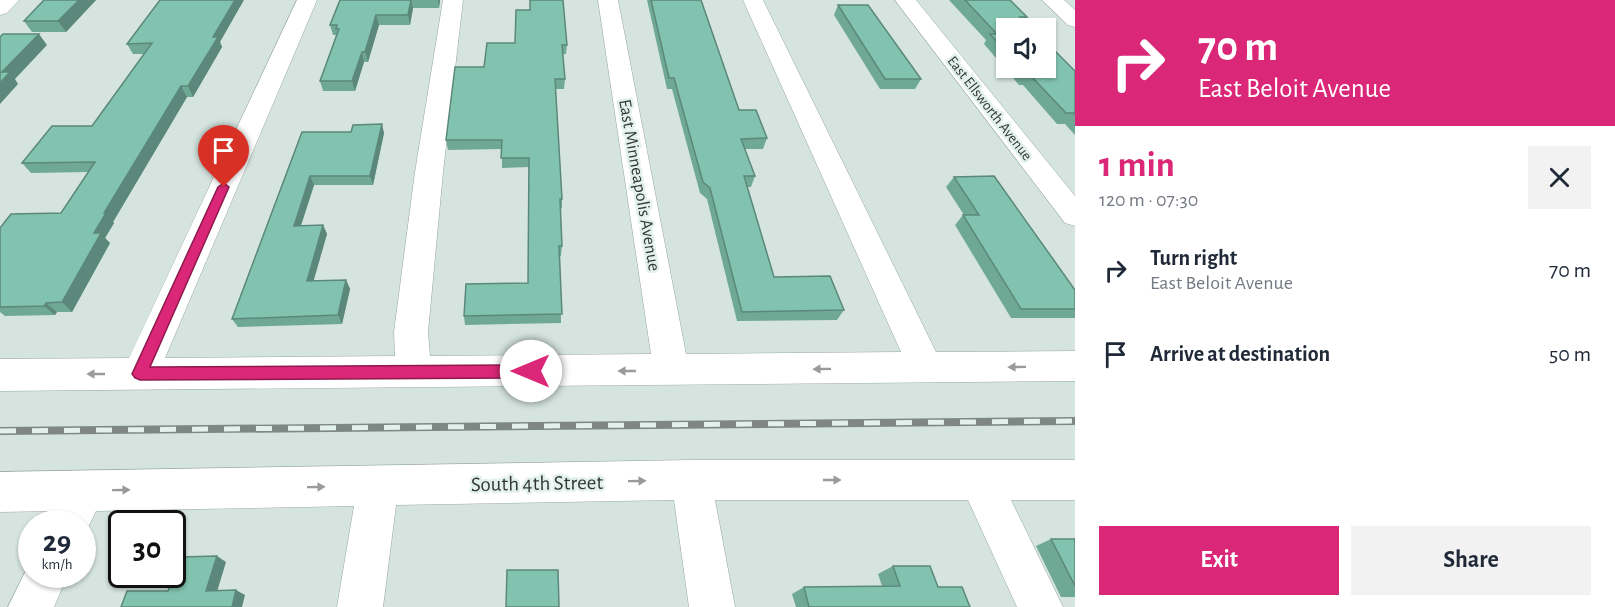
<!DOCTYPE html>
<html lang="en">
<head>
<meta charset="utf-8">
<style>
	:root { --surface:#fff; --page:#f2f2f3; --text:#1f2937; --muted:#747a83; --accent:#db2777 }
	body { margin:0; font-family:"Alegreya Sans",sans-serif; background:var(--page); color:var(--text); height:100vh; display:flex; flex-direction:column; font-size:22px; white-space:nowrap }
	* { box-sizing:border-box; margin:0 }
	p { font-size:20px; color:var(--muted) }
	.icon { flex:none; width:33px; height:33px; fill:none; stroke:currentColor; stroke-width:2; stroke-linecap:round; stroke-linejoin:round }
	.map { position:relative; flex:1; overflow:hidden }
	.details { display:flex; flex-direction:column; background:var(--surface); width:540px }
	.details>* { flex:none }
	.guide { background:#db2777; color:#fff; overflow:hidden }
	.fabs { position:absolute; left:996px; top:18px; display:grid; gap:12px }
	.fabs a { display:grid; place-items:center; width:60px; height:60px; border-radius:0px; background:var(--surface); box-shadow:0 2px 4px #0004; font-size:30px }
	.speed { position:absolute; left:18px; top:510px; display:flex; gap:12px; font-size:30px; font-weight:700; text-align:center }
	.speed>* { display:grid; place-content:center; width:78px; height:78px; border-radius:50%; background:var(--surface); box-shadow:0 2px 4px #0004; line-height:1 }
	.speed small { font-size:15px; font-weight:400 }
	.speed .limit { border:3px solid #111; border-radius:9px; background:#fff; color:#111 }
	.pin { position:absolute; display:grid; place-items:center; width:51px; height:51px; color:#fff; margin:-62px -26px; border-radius:50% 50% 50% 0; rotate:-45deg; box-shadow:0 0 6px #0007 }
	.pin .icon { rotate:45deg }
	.me { position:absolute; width:66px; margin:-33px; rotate:270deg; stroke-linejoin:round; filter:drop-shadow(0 0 4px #0008) }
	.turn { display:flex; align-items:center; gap:21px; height:126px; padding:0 24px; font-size:27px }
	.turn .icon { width:78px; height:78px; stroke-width:2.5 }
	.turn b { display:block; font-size:42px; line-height:51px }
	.round { display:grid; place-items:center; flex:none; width:63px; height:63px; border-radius:0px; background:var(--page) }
	.summary { display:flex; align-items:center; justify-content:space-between; height:102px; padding:0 24px }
	h1 { font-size:36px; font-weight:700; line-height:45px; color:var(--accent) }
	.button { display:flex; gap:12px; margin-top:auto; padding:12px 24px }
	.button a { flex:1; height:69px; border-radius:0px; background:var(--accent); color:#fff; font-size:24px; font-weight:700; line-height:69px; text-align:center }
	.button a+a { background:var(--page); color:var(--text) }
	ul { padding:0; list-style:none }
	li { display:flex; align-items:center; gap:18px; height:84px; padding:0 24px }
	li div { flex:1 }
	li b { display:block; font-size:22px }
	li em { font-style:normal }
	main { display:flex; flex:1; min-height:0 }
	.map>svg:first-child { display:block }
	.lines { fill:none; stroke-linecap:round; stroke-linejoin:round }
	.minor-casing { stroke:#98a6a1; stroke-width:1 }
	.minor { fill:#fff; fill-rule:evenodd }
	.rail-casing { stroke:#7e8784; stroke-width:8 }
	.rail { stroke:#e2f1ec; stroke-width:5; stroke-dasharray:16; stroke-linecap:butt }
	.wall { fill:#70a896 }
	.shaded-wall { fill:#5b887a }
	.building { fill:#82c3af; stroke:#5b887a; stroke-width:1.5 }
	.oneway { fill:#989b9a }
	.route { fill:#db2777; stroke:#8e194d; stroke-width:1.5 }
	.labels { text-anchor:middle; stroke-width:5; stroke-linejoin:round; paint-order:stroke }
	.far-street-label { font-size:15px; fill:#323735; stroke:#e2f1ec }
	.street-label { font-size:18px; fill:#323735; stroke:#e2f1ec }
	.near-street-label { font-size:21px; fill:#323735; stroke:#e2f1ec }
</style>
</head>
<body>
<main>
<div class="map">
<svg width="1075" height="607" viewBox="0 0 1075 607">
	<rect width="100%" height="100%" fill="#d5e4df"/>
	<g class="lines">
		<defs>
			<g id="minor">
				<polygon points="0,0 19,0 7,13 0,15"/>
				<polygon points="297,0 317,0 165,358 395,356 394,332 415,172 443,0 463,0 443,172 428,332 430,356 651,354 598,0 618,0 686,354 901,352 743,0 763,0 936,352 1075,351 1075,381 0,391 0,359 129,358"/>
				<polygon points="895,0 916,0 1075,196 1075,226 1065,223"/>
				<polygon points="1042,0 1064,0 1075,10 1075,27 1068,25"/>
				<polygon points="691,460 1075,460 1075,500 1011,500 1063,607 1017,607 968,500 715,500 735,607 689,607 674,500 396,505 383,607 337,607 354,506 96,511 82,540 82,524 48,524 53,511 0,512 0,472"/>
				<polygon points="32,558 32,574 68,574 54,607 8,607"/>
			</g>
		</defs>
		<use href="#minor" class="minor-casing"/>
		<use href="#minor" class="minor"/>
		<defs>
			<polyline id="rail" points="0,431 1075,421"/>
		</defs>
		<use href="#rail" class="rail-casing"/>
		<use href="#rail" class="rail"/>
	</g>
	<g class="wall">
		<polygon points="44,0 96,0 66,32 32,32 24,21"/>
		<polygon points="340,0 440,0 439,8 413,8 410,25 379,25 368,62 364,62 355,91 323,91 320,81 336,35 333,35 330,25"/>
		<polygon points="647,0 701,0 739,110 767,138 763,149 745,149 755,176 751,187 747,187 774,277 844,310 837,320 737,321 707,199 700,193 672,89 667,89"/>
		<polygon points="949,0 1010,0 1027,17 1024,21 1006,28 1006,68 1046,68 1075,71 1075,135 1065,124 1057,124 1023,85 1019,85 984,44 986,40"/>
		<polygon points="838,5 921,79 915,89 880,89 834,15"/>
		<polygon points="530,10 567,45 566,54 563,54 565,79 564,89 555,89 562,199 562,208 560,208 562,246 561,256 560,256 561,323 465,325 464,316 528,283 529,167 502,168 502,149 448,150 446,140 484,67 515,43"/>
		<polygon points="220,42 222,47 193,97 187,97 113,222 114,223 105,238 110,243 72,312 57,312 55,315 5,316 0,312 0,228 61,213 88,172 31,173 22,163 92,126 145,54 133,54 127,44"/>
		<polygon points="302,132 384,133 373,185 314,185 301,226 323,225 327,234 313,281 346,280 350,289 342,324 238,327 232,319"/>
		<polygon points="954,177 1075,290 1075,318 1011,318 955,225 963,215 964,215 946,187"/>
		<polygon points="1051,539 1075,539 1075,597 1061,597 1036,546"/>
		<polygon points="893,566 938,587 970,607 796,607 792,594 804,587 882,586 878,574"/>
	</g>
	<g class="shaded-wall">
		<polygon points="79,0 96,0 66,32 58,21"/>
		<polygon points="235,0 244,0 220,42 222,47 193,97 188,86 213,37"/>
		<polygon points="411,0 413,8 410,25 408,15"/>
		<polygon points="438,0 440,0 439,8"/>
		<polygon points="376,15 379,25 368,62 365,52"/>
		<polygon points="39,34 47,45 15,79 18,84 0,104 0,83 2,72"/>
		<polygon points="362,52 364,62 355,91 352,81"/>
		<polygon points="181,86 187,97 113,222 114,223 105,238 110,243 72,312 62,302 94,233 104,213"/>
		<polygon points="382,124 384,133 373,185 370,176"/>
		<polygon points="310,176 314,185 298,234 294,226"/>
		<polygon points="323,225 327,234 311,290 307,281"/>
		<polygon points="346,280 350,289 342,324 338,315"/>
		<polygon points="46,303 57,312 55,315 44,306"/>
		<polygon points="217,556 226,562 216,595 206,591"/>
		<polygon points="236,590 245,595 242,607 232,607"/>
	</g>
	<g class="building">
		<polygon points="44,0 79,0 58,21 24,21"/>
		<polygon points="160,0 235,0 213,37 218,37 188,86 181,86 104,213 106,213 94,233 101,233 62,302 46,303 44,306 0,307 0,228 11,214 61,213 95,162 22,163 52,126 92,126 152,43 127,44"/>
		<polygon points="340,0 411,0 408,15 376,15 365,52 362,52 352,81 320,81 339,29 336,29 337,25 330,25"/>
		<polygon points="530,0 563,0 567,45 562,45 565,79 555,79 562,199 560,199 562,246 559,246 562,314 464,316 466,284 528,283 529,158 501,158 502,140 446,140 455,67 484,67 487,43 515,43 516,10 530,10"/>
		<polygon points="651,0 701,0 739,110 756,110 767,138 741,139 755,176 744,176 774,277 830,276 844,310 742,312 710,188 703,182 674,78 669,78"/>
		<polygon points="965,0 1010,0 1027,17 1020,17 1032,28 1006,28 1006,52 990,34 997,34"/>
		<polygon points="838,5 868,5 921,79 885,79"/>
		<polygon points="3,34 39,34 2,72 10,72 0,83 0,37"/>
		<polygon points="1046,42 1075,71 1075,114 1074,113 1066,113 1030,75 1027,75 1020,68 1046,68"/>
		<polygon points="382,124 370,176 310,176 294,226 323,225 307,281 346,280 338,315 232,319 302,132 351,132 353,125"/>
		<polygon points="994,176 1075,290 1075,309 1021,309 963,215 979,215 954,177"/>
		<polygon points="1051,539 1075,539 1075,586"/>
		<polygon points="217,556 206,591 236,590 232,607 121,607 127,591 168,591 180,557"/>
		<polygon points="893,566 930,566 938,587 962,587 970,607 809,607 804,587 900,586"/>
		<polygon points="507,570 558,570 559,607 506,607"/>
	</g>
	<defs><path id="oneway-solid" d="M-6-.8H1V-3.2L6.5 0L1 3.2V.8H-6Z" transform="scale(1.5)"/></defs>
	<g class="oneway">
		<use href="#oneway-solid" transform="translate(1017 367) rotate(179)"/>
		<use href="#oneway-solid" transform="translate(822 369) rotate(179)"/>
		<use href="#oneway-solid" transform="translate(627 371) rotate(180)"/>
		<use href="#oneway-solid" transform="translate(96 374) rotate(180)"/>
		<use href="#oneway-solid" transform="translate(832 480)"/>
		<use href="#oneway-solid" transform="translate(637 481) rotate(-1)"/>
		<use href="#oneway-solid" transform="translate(316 487) rotate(-1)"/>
		<use href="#oneway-solid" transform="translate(121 490) rotate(-1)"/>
	</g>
	<polygon class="route" points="224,183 229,187 150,367 531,365 536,367 538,371 536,376 531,378 140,380 135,378 132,374 218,187"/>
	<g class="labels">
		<g class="far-street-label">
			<text transform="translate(990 108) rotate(52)" y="5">East Ellsworth Avenue</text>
		</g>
		<g class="street-label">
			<text transform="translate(640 185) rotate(80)" y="6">East Minneapolis Avenue</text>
		</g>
		<g class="near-street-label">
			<text transform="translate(537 483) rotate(-1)" y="7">South 4th Street</text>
		</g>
	</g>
</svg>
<div class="fabs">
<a><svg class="icon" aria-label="sound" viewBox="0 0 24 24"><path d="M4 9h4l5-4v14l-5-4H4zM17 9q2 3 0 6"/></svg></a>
</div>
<div class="speed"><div>29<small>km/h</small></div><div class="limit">30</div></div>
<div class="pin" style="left:224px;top:187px;background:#d93025"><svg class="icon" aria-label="arrive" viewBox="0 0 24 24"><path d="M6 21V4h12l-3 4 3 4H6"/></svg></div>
<svg class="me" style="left:531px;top:371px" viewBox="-20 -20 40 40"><circle r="19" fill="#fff"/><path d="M0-13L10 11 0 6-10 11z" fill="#db2777"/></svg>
</div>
<section class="details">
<div class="guide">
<div class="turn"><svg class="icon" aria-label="right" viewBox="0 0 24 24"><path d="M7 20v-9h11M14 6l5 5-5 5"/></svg><div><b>70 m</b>East Beloit Avenue</div></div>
</div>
<div class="summary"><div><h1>1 min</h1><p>120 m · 07:30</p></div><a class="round"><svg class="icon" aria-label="close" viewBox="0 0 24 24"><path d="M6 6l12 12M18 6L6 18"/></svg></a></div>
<ul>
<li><svg class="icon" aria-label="right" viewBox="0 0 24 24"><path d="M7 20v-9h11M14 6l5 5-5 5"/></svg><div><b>Turn right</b><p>East Beloit Avenue</p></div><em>70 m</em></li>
<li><svg class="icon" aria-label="arrive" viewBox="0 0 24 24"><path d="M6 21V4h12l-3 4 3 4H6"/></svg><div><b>Arrive at destination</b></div><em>50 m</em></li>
</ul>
<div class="button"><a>Exit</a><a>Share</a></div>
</section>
</main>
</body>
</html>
